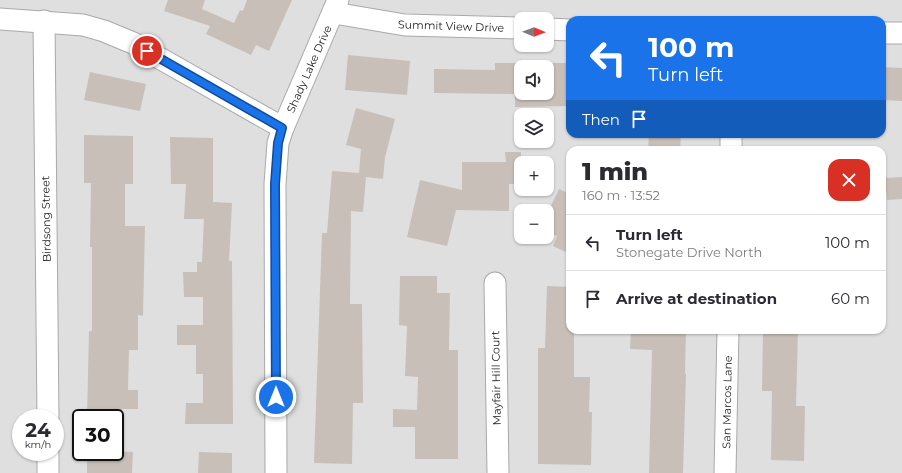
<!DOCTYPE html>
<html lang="en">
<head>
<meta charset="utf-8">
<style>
	:root { --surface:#fff; --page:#f7f7f7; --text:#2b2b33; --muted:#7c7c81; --line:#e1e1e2 }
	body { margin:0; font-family:Montserrat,sans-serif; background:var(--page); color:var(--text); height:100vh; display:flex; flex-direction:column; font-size:15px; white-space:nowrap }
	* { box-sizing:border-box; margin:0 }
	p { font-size:13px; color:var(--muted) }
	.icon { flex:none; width:22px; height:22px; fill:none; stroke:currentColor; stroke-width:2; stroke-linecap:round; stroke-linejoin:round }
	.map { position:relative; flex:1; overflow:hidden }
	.drawer { position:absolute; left:566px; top:146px; width:320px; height:188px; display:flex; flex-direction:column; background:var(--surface); border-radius:12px; box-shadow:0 1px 3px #0004 }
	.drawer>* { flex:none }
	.banner { position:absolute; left:566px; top:16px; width:320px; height:122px; border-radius:12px; box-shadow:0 1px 3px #0004; background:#1a73e8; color:#fff; overflow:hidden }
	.needle { width:26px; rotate:91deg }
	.fabs { position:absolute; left:514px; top:12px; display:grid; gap:8px }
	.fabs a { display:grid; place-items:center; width:40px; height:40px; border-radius:8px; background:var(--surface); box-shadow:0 1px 3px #0004; font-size:20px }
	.speed { position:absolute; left:12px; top:409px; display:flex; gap:8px; font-size:20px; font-weight:700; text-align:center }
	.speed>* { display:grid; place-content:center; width:52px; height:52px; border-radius:50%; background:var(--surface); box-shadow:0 1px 3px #0004; line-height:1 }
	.speed small { font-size:10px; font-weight:400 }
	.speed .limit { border:2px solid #111; border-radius:6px; background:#fff; color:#111 }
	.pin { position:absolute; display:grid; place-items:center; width:34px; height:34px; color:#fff; margin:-17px; border:2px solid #fff; border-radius:50%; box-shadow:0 1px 4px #0007 }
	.me { position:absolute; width:44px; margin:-22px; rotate:0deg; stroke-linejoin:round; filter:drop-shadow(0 0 3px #0008) }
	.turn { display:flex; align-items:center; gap:14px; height:84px; padding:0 16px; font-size:18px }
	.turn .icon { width:52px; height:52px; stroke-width:2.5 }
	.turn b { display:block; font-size:28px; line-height:34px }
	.then { display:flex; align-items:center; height:38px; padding:0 16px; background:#0003; gap:8px; font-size:15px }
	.round { display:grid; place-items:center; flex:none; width:42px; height:42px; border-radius:12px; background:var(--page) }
	.summary { display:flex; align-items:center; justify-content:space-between; height:68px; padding:0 16px }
	h1 { font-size:24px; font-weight:800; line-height:30px }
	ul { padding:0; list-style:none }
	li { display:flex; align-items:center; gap:12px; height:56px; padding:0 16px; border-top:1px solid var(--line) }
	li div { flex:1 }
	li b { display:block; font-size:15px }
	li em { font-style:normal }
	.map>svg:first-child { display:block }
	.residential { fill:#e0dfdf; fill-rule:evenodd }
	.building { fill:#c7bfb8; fill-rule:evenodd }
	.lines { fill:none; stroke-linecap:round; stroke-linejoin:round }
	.street-casing { stroke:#a9a9a9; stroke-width:23 }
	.street { stroke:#fff; stroke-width:21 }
	.route-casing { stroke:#114b97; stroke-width:10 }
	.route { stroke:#1a73e8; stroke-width:7 }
	.labels { text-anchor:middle; stroke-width:3; stroke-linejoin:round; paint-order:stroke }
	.street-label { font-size:11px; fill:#222; stroke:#fff }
</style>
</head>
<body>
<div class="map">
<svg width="902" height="473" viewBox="0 0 902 473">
	<rect width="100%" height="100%" fill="#f2efe9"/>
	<path class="residential" d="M0,0H902V473H0ZM521,19H547V45H521ZM570,20H882V134H570ZM521,67H547V93H521ZM521,115H547V141H521ZM570,150H882V330H570ZM521,163H547V189H521ZM521,211H547V237H521ZM21,418H55V452H21ZM81,418H115V452H81Z"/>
	<g class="building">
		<polygon points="168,0 205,0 202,9 234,23 240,10 243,11 247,0 292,0 269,51 256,45 251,55 206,34 210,26 164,11"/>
		<polygon points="348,55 410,61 407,95 345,90"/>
		<path d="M495,63H570V106L515,107V94L434,93V69L495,70ZM521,67H547V93H521Z"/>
		<polygon points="882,67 902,68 902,101 882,100"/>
		<polygon points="90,72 146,84 140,111 84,100"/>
		<polygon points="356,108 395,119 385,157 383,179 366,177 363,212 351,211 350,304 362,304 363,403 353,403 352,464 314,463 322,233 327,233 332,171 359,173 361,149 346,145"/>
		<polygon points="649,134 681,134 680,150 648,150"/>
		<polygon points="84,135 133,136 133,184 125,184 125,226 145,226 143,316 138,315 138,350 129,350 128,390 138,390 138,409 122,409 122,418 87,418 89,331 92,331 92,247 90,247 91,183 84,183"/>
		<polygon points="170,137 213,138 213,202 232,203 229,261 232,261 233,424 185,424 186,403 203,403 203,374 196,374 196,345 177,345 177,325 203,325 203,297 184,297 183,272 197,272 197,262 202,262 204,219 184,219 186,184 171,184"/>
		<polygon points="505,152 521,152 521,184 509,184 509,211 456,210 447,246 407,237 420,180 462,190 462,162 506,162"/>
		<polygon points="902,177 902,199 887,200 885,178"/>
		<polygon points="559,189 570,194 570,254 553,246 557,236 547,231 547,214"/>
		<polygon points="400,276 437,276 437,293 450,293 449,350 458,350 458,459 415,459 415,427 393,427 393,409 417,410 418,377 405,376 407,326 399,325"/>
		<polygon points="547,286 570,287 570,330 574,330 574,377 590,377 589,412 592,412 591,465 538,464 538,348 545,348"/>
		<polygon points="631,330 686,330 685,374 686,374 683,473 649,473 652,350 630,349"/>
		<polygon points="763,330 798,330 796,406 805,406 804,461 771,460 772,391 762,391"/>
		<polygon points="115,451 133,452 132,473 87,473 87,452"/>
		<polygon points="199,452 232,453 232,473 198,473"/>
	</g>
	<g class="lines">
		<defs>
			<g id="street">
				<polyline points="334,13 405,25 521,28"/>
				<polyline points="0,19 83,25 104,31 133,43 283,128"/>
				<polyline points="44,21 48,418"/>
				<polyline points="547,29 570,30"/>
				<polyline points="882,33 902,33"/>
				<polyline points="731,150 731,134"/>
				<polyline points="495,283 498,473"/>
				<polyline points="48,452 48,473"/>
				<polyline points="276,473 275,184 278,143 283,128 338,0"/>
				<polyline points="725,473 728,330"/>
			</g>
		</defs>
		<use href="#street" class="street-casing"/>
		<use href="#street" class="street"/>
	</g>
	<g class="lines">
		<defs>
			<polyline id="route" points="147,51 282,128 278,143 275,184 276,397"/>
		</defs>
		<use href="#route" class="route-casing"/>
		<use href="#route" class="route"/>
	</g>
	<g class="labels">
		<g class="street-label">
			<text transform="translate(451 26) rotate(2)" y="4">Summit View Drive</text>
			<text transform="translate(309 69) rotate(-66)" y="4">Shady Lake Drive</text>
			<text transform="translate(46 219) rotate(-91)" y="4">Birdsong Street</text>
			<text transform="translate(496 378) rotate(-91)" y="4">Mayfair Hill Court</text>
			<text transform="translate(727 402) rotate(-89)" y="4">San Marcos Lane</text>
		</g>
	</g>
</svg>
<div class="fabs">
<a><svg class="needle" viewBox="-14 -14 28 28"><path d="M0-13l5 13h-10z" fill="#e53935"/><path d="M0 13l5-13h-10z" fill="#7c7c81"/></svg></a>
<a><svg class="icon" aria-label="sound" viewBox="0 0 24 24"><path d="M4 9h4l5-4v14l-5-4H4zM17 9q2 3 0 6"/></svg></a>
<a><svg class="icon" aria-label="layers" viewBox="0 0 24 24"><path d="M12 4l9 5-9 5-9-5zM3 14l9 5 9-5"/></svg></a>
<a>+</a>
<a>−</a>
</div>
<div class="speed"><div>24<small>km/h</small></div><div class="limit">30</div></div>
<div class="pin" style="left:147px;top:51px;background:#d93025"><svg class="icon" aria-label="arrive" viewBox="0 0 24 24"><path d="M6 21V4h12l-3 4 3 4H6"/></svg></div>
<svg class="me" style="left:276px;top:397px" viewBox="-20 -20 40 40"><circle r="17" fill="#1a73e8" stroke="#fff" stroke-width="3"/><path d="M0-11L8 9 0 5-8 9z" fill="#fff"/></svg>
<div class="banner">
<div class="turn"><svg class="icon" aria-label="left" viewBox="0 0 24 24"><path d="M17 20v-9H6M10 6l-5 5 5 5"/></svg><div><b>100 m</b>Turn left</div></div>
<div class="then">Then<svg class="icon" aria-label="arrive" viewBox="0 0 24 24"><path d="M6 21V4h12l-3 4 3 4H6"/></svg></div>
</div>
<section class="drawer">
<div class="summary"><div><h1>1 min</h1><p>160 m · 13:52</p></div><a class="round" style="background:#d93025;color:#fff"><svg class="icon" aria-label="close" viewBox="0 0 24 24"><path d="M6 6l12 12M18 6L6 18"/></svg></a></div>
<ul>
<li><svg class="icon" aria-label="left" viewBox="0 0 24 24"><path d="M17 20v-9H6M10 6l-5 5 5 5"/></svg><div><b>Turn left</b><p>Stonegate Drive North</p></div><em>100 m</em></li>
<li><svg class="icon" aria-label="arrive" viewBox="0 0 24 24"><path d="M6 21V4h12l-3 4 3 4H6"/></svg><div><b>Arrive at destination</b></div><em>60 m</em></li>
</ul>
</section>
</div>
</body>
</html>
